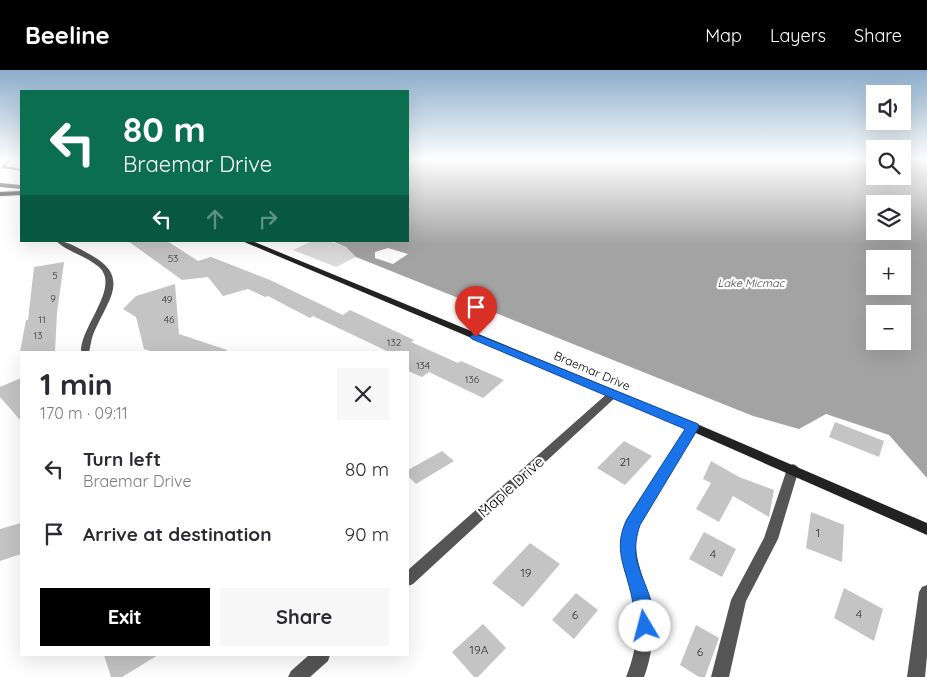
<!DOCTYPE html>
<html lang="en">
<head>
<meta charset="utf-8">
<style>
	:root { --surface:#fff; --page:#f7f7f7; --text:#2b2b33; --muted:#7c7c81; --accent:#000 }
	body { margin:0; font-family:Quicksand,sans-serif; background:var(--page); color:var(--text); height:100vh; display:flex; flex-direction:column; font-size:19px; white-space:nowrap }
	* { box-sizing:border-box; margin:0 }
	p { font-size:16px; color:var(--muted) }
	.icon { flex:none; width:28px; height:28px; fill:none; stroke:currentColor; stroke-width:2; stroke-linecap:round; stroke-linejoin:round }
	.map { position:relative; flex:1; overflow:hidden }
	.details { position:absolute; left:20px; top:281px; width:389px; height:305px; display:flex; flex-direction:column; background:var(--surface); border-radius:0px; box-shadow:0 5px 20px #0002 }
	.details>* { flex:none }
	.guide { position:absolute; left:20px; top:20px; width:389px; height:152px; border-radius:0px; box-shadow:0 5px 20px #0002; background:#0b6e4f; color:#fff; overflow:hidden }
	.tools { position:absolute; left:866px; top:15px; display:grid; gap:10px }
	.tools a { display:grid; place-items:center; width:45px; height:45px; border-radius:0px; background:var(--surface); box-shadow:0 5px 20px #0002; font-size:25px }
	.pin { position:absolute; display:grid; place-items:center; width:42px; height:42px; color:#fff; margin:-51px -21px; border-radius:50% 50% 50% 0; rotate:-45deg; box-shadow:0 0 5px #0007 }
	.pin .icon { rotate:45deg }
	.me { position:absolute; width:55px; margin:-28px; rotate:352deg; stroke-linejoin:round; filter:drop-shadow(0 0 4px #0008) }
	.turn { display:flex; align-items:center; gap:18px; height:105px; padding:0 20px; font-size:22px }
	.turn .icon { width:65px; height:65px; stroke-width:2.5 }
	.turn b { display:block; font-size:35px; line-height:42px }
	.lanes { display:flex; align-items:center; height:48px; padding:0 20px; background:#0003; justify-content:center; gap:25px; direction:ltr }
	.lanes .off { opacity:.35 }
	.round { display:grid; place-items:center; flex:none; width:52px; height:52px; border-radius:0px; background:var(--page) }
	.headline { display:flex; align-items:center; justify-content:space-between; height:85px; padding:0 20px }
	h1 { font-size:30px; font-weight:700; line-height:38px }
	.action { display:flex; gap:10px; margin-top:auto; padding:10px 20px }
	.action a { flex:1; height:58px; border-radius:0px; background:var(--accent); color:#fff; font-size:20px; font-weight:700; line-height:58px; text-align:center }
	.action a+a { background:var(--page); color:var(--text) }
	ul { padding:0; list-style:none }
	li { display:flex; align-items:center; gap:15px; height:65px; padding:0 20px }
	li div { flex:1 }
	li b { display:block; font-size:19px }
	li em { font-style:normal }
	header { display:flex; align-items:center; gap:30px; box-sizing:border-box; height:70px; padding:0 25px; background:var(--accent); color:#fff }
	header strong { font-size:24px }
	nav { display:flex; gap:28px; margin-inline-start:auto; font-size:18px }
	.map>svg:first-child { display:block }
	.green { fill:#dcdcdc }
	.water { fill:#a3a3a3; fill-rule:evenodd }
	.pier { fill:#fff }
	.building { fill:#c4c4c4 }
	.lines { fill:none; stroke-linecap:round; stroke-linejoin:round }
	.primary-casing { stroke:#dbdbdb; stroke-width:2 }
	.lane { fill:#555; fill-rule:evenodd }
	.street { fill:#555; fill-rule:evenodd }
	.secondary { fill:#222; fill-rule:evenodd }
	.primary { fill:#000; fill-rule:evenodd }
	.route { fill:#1a73e8; stroke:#114b97 }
	.labels { text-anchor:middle; stroke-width:4.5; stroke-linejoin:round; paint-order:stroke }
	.number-label { font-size:10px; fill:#313131 }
	.far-water-label { font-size:11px; font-style:italic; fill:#444; stroke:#fff }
	.street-label { font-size:12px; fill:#000; stroke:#fff }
	.near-number-label { font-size:12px; fill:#313131 }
	.near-street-label { font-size:15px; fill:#000; stroke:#fff }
</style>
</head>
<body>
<header>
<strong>Beeline</strong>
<nav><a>Map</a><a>Layers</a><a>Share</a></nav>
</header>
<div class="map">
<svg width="927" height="607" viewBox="0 0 927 607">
	<rect width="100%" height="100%" fill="#fff"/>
	<path class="green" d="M312,171C330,171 344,172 356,187L336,197L293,180Z"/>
	<path class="water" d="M408,90H875V106H902L903,90H927V408L889,365L826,344L799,359L753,346L356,187L346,177L332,171H408ZM875,134H902V161H875ZM875,189H902V216H875ZM875,244H902V271H875Z"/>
	<polygon class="pier" points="388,178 408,184 393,194 375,188 375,182"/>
	<g class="building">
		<polygon points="128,171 167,171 198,191 211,187 270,210 343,245 350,240 414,270 411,272 458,293 461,291 504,310 483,328 429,302 422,307 408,301 408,282 389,282 313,246 310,248 268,226 265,227 248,219 223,226 208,207 182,210"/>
		<polygon points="64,192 57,243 55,282 20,282 26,250 28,250 34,197"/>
		<polygon points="175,214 179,264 227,280 226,282 153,282 144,279 136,247 123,239 136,226"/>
		<polygon points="21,308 21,351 0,327 0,317"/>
		<polygon points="835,352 884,371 879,387 829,367"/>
		<polygon points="624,371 652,386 625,415 597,398"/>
		<polygon points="442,381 454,391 416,414 408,406 408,400"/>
		<polygon points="711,391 739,407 774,420 769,447 733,426 719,452 696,439 711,413 703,409"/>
		<polygon points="811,442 844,455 842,492 806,478"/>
		<polygon points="21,453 21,484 0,491 0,459"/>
		<polygon points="704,462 736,479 722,507 689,489"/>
		<polygon points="530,473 560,494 523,537 492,513"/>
		<polygon points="844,518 883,539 874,571 834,548"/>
		<polygon points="576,523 598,540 574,569 552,550"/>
		<polygon points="483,554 506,578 478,607 474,607 452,582"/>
		<polygon points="696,555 719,568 705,607 699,607 680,595"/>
		<polygon points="104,585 158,585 122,607 111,607"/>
	</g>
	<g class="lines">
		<defs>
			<polygon id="primary" points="21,121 21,125 0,126 0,122"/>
		</defs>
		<use href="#primary" class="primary-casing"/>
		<polygon class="lane" points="7,90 11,90 6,96 21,99 21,101 2,98 1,97"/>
		<g class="street">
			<path d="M56,171C68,171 80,179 91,185C131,207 108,230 95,260C91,268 91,275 89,282H81C80,257 121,217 99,197C86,186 68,182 56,171Z"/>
			<polygon points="613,321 617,322 618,324 617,326 413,514 408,516 408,500 609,322"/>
			<path d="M693,353L697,354L699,357L638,454C631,483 642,500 648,526C655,554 654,581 644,607H626C637,581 639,555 633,528C628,501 614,476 627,449L689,354Z"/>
			<polygon points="793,394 797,396 799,399 778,469 746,531 729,607 711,607 731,530 764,468 787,399 789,396"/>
			<polygon points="927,515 927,586 925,607 907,607 919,522 922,517"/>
			<polygon points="309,585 330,585 328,591 310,607 288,607 291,601"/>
		</g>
		<g class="secondary">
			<polygon points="0,113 21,115 21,119 0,117"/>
			<polygon points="242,171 252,171 697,354 927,453 927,465 689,360"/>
		</g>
		<use href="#primary" class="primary"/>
	</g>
	<linearGradient id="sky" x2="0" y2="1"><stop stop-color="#8cadcc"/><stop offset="0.51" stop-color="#fff"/><stop offset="1" stop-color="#fff" stop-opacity="0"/></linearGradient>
	<rect width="927" height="175" fill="url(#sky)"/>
	<path class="route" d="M476,264L698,354L699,357L640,455C635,469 634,484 639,498C645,517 660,542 651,562L645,565L638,562C634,552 634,539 632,528C626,498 612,479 627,449L685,359L472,269L470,267L472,265Z"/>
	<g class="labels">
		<g class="number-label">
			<text x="173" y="192">53</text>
			<text x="55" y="209">5</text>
			<text x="53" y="232">9</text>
			<text x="167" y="233">49</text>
			<text x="42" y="253">11</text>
			<text x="169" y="253">46</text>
			<text x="38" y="269">13</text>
			<text x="394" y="276">132</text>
			<text x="423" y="299">134</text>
			<text x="472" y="313">136</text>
		</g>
		<g class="far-water-label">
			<text x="751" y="217">Lake Micmac</text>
		</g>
		<g class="street-label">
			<text transform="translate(592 301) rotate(23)" y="4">Braemar Drive</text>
		</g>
		<g class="near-number-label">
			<text x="625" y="396">21</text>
			<text x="818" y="467">1</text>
			<text x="713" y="488">4</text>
			<text x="526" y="507">19</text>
			<text x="859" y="548">4</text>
			<text x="575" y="549">6</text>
			<text x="479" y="584">19A</text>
			<text x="700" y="586">6</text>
		</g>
		<g class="near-street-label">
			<text transform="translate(511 417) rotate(-42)" y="5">Maple Drive</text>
		</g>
	</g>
</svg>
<div class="tools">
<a><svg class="icon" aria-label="sound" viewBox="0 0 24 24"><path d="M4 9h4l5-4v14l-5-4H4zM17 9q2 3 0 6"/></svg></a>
<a><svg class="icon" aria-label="search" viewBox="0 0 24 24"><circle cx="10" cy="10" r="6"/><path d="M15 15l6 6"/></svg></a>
<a><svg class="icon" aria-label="layers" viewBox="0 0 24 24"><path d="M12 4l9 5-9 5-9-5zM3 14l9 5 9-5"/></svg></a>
<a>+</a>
<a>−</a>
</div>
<div class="pin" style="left:476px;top:267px;background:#d93025"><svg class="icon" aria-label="arrive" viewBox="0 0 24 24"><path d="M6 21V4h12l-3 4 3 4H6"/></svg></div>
<svg class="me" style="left:645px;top:556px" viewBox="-20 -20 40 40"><circle r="19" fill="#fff"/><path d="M0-13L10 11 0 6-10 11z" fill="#1a73e8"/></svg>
<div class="guide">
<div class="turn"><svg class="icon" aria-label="left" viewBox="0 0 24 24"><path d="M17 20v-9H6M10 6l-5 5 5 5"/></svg><div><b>80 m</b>Braemar Drive</div></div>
<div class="lanes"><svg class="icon" aria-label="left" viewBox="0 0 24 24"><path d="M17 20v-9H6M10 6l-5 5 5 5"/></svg><svg class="icon off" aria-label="ahead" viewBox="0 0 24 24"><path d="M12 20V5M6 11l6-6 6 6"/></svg><svg class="icon off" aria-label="right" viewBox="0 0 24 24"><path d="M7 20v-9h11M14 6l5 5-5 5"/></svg></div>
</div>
<section class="details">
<div class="headline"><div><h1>1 min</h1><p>170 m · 09:11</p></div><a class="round"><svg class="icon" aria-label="close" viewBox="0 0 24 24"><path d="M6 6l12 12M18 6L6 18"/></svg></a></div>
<ul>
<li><svg class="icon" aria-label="left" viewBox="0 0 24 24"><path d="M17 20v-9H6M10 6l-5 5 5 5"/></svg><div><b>Turn left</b><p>Braemar Drive</p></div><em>80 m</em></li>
<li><svg class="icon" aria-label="arrive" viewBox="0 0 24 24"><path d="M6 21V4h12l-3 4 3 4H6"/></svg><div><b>Arrive at destination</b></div><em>90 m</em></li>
</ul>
<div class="action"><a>Exit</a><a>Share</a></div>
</section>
</div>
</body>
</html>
